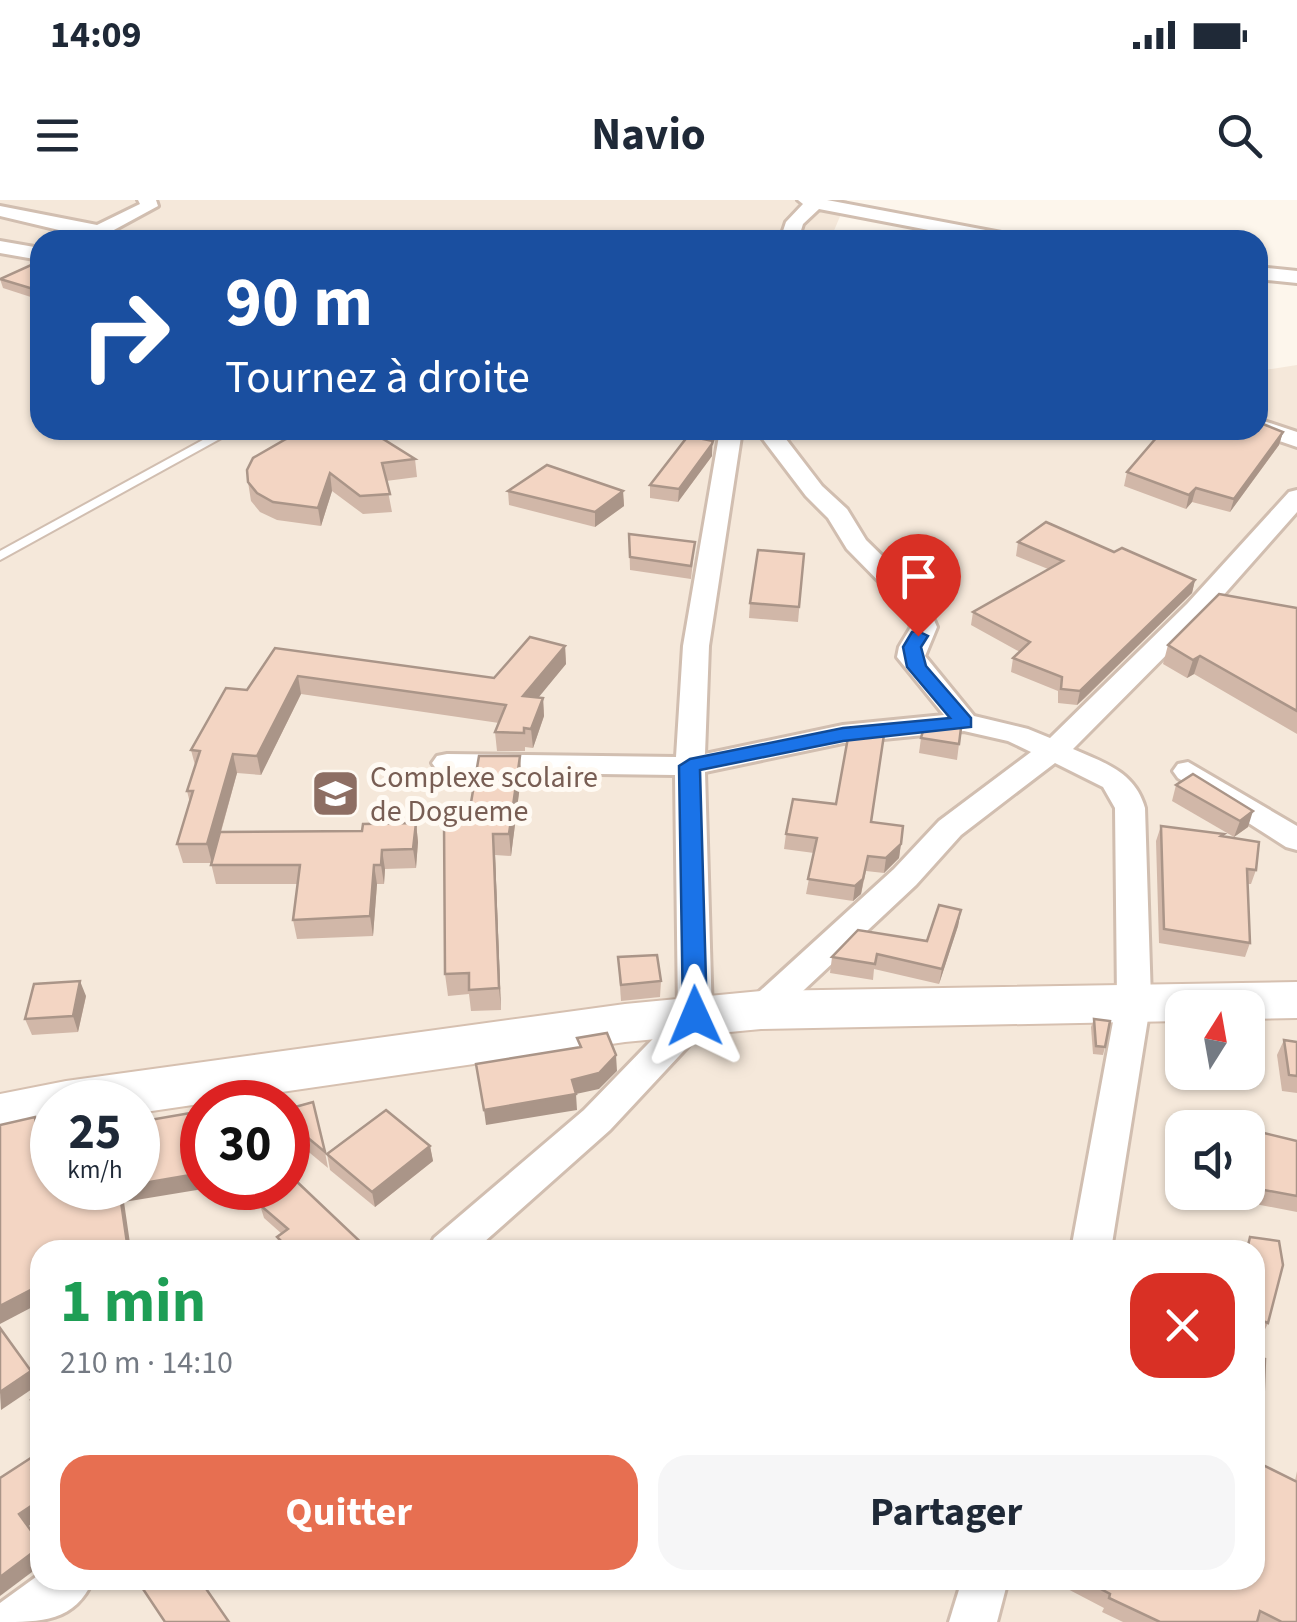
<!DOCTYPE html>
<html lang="fr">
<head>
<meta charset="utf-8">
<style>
	:root { --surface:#fff; --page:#f6f6f7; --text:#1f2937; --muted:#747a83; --accent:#e76f51 }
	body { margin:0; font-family:"Source Sans 3",sans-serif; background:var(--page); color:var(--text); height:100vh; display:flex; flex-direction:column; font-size:38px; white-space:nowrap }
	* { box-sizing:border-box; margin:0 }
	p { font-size:32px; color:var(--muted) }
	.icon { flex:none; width:55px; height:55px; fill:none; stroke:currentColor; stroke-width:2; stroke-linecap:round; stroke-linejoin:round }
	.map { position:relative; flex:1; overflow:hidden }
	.sheet { position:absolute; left:30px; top:1040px; width:1235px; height:350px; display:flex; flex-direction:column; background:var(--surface); border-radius:30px; box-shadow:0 2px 8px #0004 }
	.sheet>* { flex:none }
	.guide { position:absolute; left:30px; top:30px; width:1238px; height:210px; border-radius:30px; box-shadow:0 2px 8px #0004; background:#1a4fa0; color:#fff; overflow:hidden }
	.needle { width:65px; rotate:11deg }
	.fabs { position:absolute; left:1165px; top:790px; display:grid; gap:20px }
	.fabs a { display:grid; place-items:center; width:100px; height:100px; border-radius:20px; background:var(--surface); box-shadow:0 2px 8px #0004; font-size:50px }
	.speed { position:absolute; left:30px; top:880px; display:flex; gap:20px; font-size:50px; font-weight:700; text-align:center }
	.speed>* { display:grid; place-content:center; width:130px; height:130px; border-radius:50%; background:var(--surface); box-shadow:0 2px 8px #0004; line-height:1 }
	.speed small { font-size:25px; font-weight:400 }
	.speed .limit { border:15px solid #d22; background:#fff; color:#111 }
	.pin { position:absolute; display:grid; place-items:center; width:85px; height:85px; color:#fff; margin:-102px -42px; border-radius:50% 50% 50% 0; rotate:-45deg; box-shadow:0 0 10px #0007 }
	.pin .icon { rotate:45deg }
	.me { position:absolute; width:110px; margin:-55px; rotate:359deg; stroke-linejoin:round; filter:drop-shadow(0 0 8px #0008) }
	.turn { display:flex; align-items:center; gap:35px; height:210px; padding:0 30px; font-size:45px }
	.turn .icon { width:130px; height:130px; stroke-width:2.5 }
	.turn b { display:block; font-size:70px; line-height:85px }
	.round { display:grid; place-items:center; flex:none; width:105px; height:105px; border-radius:30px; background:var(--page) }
	.summary { display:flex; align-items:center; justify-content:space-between; height:170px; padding:0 30px }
	h1 { font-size:60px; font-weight:700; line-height:75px; color:#1e9e55 }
	.cta { display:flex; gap:20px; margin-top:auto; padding:20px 30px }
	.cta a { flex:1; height:115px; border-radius:30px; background:var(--accent); color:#fff; font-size:40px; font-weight:700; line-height:115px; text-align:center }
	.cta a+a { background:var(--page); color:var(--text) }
	.status { display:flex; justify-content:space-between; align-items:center; height:70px; padding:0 50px; background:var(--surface); direction:ltr }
	.status svg { height:28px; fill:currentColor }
	header { display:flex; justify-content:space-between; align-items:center; height:130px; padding:0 30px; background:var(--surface); font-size:45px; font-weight:700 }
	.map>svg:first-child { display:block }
	.residential { fill:#f5e8da; fill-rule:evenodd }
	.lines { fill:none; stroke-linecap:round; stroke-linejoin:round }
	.lane-casing { stroke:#d1beb0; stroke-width:4 }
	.street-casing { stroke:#d1beb0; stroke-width:6 }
	.secondary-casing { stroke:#d6c0b0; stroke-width:4 }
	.lane { fill:#fff; fill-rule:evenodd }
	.street { fill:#fff; fill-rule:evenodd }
	.secondary { fill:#fff; fill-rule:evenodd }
	.wall { fill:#d1b7a8 }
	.shaded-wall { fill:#aa9588 }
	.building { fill:#f3d5c3; stroke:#aa9588; stroke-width:2.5 }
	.route { fill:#1a73e8; stroke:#114b97; stroke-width:2.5 }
	.labels { text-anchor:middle; stroke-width:10; stroke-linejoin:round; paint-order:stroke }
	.education-label { font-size:30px; fill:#785e54; stroke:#fffaf3; text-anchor:start }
</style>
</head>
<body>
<div class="status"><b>14:09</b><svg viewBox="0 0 49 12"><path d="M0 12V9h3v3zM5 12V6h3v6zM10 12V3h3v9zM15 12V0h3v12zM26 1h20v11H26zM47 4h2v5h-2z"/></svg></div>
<header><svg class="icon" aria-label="menu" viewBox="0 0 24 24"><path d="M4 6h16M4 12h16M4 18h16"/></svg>Navio<svg class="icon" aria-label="search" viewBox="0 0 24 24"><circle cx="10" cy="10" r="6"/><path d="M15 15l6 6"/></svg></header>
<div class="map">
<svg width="1297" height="1422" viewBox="0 0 1297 1422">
	<rect width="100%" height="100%" fill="#fdf6ec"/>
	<path class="residential" d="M0,0H847L830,40H40V230H1258V171L1297,165V1422H0ZM1182,808H1248V872H1182ZM52,902H138V988H52ZM202,902H288V988H202ZM1182,928H1248V992H1182ZM40,1050H1255V1380H40Z"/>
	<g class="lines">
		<defs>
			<polygon id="lane" points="221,230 236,230 0,360 0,351"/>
			<g id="street">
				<polygon points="138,0 156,0 158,6 112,31 123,40 101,40 0,16 0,6 97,25 140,4"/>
				<polygon points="798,0 827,0 1012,35 1021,40 981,40 819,9 803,24 798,40 780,40 786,22 803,4"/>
				<polygon points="0,41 40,48 40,60 0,53"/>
				<polygon points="1258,67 1297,71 1297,83 1258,79"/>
				<polygon points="1258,219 1297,232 1297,247 1250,231 1258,230"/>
				<path d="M720,230H742L709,446L705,554L843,525L944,515L897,457L899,447L911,427L903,406L847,349L828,318L806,296L756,230H779L822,286L847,309L866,340L924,397L937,427L925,456L974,516L1028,529L1050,538L1187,404L1289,292L1297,290V312L1205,416L1073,549C1105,563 1135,572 1145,608L1151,800L1111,1050H1071L1117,800L1115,608L1103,587L1055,563L961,635L916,685L773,819L761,823L749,819L744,810L749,801L894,669L939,621L1031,552L1008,541L964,531L843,543L705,572L712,817L707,826L610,930L475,1050H428L434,1038L584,910L678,813L675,575L447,572L437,570L432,563L437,556L447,554L676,557L683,446Z"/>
				<polygon points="1188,562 1297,626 1297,650 1286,647 1178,578 1173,571 1178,564"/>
				<path d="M40,1374V1380H93C75,1422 41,1422 0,1422V1403Z"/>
				<polygon points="962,1380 1008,1380 997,1422 949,1422"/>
			</g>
			<polygon id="secondary" points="1297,782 1297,818 1248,819 1248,808 1182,808 1182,821 761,829 625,842 138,913 138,902 52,902 52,926 0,936 0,894 66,881 625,804 761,791"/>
		</defs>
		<use href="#lane" class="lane-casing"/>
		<use href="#street" class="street-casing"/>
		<use href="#secondary" class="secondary-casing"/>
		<use href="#lane" class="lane"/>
		<use href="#street" class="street"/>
		<use href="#secondary" class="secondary"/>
	</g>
	<g class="wall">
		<polygon points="40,61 40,100 3,88 0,79"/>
		<polygon points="337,230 415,259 417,277 386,281 392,312 363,314 332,291 321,326 277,320 260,312 251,301 248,282"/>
		<polygon points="1283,232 1279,245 1230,312 1192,302 1186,309 1124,286 1127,272"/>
		<polygon points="713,241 712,256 678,302 650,298 650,285"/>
		<polygon points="508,291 623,291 624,306 595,327 509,305"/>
		<polygon points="629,334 695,342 691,379 630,370"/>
		<polygon points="1018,342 1114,352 1195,380 1192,393 1085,498 1077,505 1058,503 1058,491 1011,472 1013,458 1020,452 971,425 973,412 1048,369 1016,356"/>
		<polygon points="804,354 798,422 749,418 750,403"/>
		<polygon points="1297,408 1297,534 1194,474 1187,478 1163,464 1168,445"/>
		<polygon points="565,446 566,464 538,497 543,498 544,516 533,548 525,547 525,551 497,551 495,532 499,523 301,494 261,575 237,573 221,632 362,631 416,623 418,642 416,668 385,669 384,684 377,684 373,736 297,739 293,720 298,684 216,684 211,663 183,663 177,644 190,603 187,591 195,565 191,550 247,490 275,448 494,478"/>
		<polygon points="921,538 959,544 957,560 919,553"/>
		<polygon points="520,556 521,577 511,656 495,655 501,810 471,811 469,794 448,796 445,774 468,620"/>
		<polygon points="1176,585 1248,627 1234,637 1172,601"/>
		<polygon points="872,622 903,626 899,658 884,673 866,671 861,694 853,701 806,694 814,653 784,649 786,634"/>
		<polygon points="1161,626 1224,634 1224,636 1256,670 1251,684 1247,684 1250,743 1245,757 1159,743 1156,641"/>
		<polygon points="961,710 958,726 939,784 874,769 873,780 830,773 832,757 927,741"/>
		<polygon points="618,757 661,781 660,797 621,801"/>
		<polygon points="86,796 78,832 32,835 25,819"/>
		<polygon points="1094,819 1105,847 1103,855 1093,854 1091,827"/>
		<polygon points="1284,840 1297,842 1297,893 1282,891 1277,855"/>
		<polygon points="288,914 325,952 328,968 293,939"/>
		<polygon points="1260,932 1297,941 1297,1012 1208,995 1207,992 1248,992 1248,958 1250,952 1253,953 1254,947"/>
		<polygon points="430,946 433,961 375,1007 330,970 327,954"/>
		<polygon points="260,1005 369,1050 281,1050 277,1037 282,1034 264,1018"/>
		<polygon points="1250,1037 1279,1041 1283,1065 1268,1123 1262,1136 1255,1133 1255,1050 1244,1050"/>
		<polygon points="1261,1264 1295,1281 1297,1271 1297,1422 1123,1422 1102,1412 1104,1408 1060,1385 1062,1380 1255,1380"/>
	</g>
	<g class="shaded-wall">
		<polygon points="1283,232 1279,245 1230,312 1234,299"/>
		<polygon points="712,244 712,256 678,302 679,289"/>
		<polygon points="330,273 332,291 321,326 318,308"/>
		<polygon points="1196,288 1192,302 1186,309 1189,295"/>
		<polygon points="623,291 624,306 595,327 595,312"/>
		<polygon points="1195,380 1192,393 1077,505 1080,491"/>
		<polygon points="565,446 566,464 525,514 523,496"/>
		<polygon points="1200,456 1194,474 1187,478 1193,460"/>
		<polygon points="298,476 301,494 261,575 257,556"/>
		<polygon points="543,498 544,516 533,548 531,529"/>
		<polygon points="233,554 237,573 212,663 207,644"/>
		<polygon points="520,556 521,577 511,656 509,634"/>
		<polygon points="1253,611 1248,627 1234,637 1240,621"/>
		<polygon points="416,623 418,642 416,668 413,649"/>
		<polygon points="493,634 495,655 501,810 499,788"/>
		<polygon points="901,644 899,658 884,673 886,658"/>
		<polygon points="382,650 385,669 384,684 381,665"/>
		<polygon points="868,656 861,694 853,701 855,686"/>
		<polygon points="374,665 377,684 373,736 370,716"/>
		<polygon points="961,710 958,726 939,784 942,769"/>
		<polygon points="80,781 86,796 78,832 73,816"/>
		<polygon points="616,855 617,871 599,889 576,894 577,910 486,925 484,910 572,880"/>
		<polygon points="35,917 41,932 43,953 37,938"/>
		<polygon points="430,946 433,961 375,1007 372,992"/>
		<polygon points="202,973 202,988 209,988 124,1002 131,1050 128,1050 119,988 138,988 138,984"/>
		<polygon points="40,1085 40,1103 0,1124 0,1106"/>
		<polygon points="31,1171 38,1185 1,1210 0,1192"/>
		<polygon points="40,1300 40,1319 27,1327 19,1314"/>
		<polygon points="40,1347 40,1366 0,1396 0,1377"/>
	</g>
	<g class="building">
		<polygon points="40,61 40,91 0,79"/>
		<polygon points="1258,222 1283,232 1234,299 1196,288 1189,295 1127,272 1163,230 1258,230"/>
		<polygon points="337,230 362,233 383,239 415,259 382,263 390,294 360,296 330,273 318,308 273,302 257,293 248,282 247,270 253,258 286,239"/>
		<polygon points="688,236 713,241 712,244 679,289 650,285"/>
		<polygon points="547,265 623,291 595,312 508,291"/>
		<polygon points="1046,322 1114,352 1122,348 1195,380 1080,491 1061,489 1062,477 1013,458 1030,442 973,412 1063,361 1018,342"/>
		<polygon points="629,334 695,342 691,366 630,357"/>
		<polygon points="758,350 804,354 799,407 750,403"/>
		<polygon points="1219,394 1297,408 1297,511 1200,456 1193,460 1168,445"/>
		<polygon points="530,437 565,446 523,496 543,498 531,529 524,528 524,533 495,532 506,505 298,476 257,556 233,554 207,644 177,644 193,591 187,591 200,551 191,550 226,488 247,490 275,448 494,478"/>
		<polygon points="962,520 959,544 921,538 925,524"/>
		<polygon points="885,528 871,622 903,626 901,644 886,658 868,656 863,679 855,686 808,679 817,638 786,634 793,599 836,604 849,532"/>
		<polygon points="479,556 520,556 509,634 493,634 499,788 469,790 469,773 445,774 444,621 468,620"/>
		<polygon points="1193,574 1253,611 1240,621 1176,585"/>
		<polygon points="416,623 413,649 382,650 381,665 374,665 370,716 293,720 300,665 211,665 220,632 362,631 363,624"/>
		<polygon points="1161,626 1224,634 1221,636 1259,642 1256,670 1247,669 1250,743 1164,729"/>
		<polygon points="939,705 961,710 942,769 877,754 875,764 832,757 858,730 927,741"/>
		<polygon points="657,755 661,781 621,785 618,757"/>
		<polygon points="80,781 73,816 25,819 34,784"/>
		<polygon points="1094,819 1110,821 1105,847 1096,846"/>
		<polygon points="607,833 616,855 599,873 572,880 576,894 484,910 476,864 581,847 577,838"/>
		<polygon points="1284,840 1297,842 1297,876 1289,875"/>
		<polygon points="313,902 325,952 290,923 288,909"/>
		<polygon points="386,910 430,946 372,992 327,954"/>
		<polygon points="202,911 202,973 138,984 138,922"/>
		<polygon points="35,917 37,938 52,935 52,988 119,988 128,1050 40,1050 40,1070 34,1072 40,1085 0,1106 0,925"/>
		<polygon points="1260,932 1297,941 1297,996 1248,987 1248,960 1250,960 1250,952 1259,955"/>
		<polygon points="293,978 369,1050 290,1050 277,1037 288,1029 260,1005 281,988 288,988 288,983"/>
		<polygon points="1250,1037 1279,1041 1283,1065 1268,1123 1255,1118 1255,1050 1247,1050"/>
		<polygon points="0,1128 31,1171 0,1192"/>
		<polygon points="1255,1156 1265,1159 1261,1264 1297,1282 1297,1422 1282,1422 1260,1411 1257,1422 1160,1422 1109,1398 1110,1394 1084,1380 1255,1380"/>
		<polygon points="40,1195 40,1217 31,1200"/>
		<polygon points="40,1252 40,1300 19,1314 40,1343 40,1347 0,1377 0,1278"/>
		<polygon points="155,1380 200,1380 229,1422 165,1422 143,1389"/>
	</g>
	<polygon class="route" points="918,431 928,436 921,447 926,466 971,518 971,527 843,541 700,570 707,816 703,823 686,823 683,816 679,566 690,559 843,528 950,518 907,467 903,447 912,432"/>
	<defs>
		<symbol id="school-square" viewBox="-11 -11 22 22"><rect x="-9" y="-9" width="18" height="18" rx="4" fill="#8d6e63" stroke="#fffaf3"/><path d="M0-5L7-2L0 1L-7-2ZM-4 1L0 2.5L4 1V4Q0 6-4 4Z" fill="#fff"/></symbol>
	</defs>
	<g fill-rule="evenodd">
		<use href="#school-square" x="308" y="566" width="55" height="55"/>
	</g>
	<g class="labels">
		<g class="education-label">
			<text x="370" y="587">Complexe scolaire<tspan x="370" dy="34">de Dogueme</tspan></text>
		</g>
	</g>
</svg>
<div class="fabs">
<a><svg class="needle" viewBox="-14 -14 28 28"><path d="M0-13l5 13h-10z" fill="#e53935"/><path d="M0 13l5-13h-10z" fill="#747a83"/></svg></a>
<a><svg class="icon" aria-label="sound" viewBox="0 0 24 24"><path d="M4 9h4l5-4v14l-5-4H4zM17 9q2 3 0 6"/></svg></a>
</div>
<div class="speed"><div>25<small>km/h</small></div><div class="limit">30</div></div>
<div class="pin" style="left:918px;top:436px;background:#d93025"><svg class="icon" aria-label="arrive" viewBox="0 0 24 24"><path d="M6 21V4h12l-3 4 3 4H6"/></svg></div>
<svg class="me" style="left:695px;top:816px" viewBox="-20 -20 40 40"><path d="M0-17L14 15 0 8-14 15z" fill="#1a73e8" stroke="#fff" stroke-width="4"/></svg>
<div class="guide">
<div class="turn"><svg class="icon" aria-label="right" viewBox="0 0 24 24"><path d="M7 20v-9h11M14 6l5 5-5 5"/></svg><div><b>90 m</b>Tournez à droite</div></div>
</div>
<section class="sheet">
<div class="summary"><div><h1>1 min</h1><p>210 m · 14:10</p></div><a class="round" style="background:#d93025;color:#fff"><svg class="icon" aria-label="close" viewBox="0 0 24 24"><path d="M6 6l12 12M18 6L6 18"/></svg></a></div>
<div class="cta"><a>Quitter</a><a>Partager</a></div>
</section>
</div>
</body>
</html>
